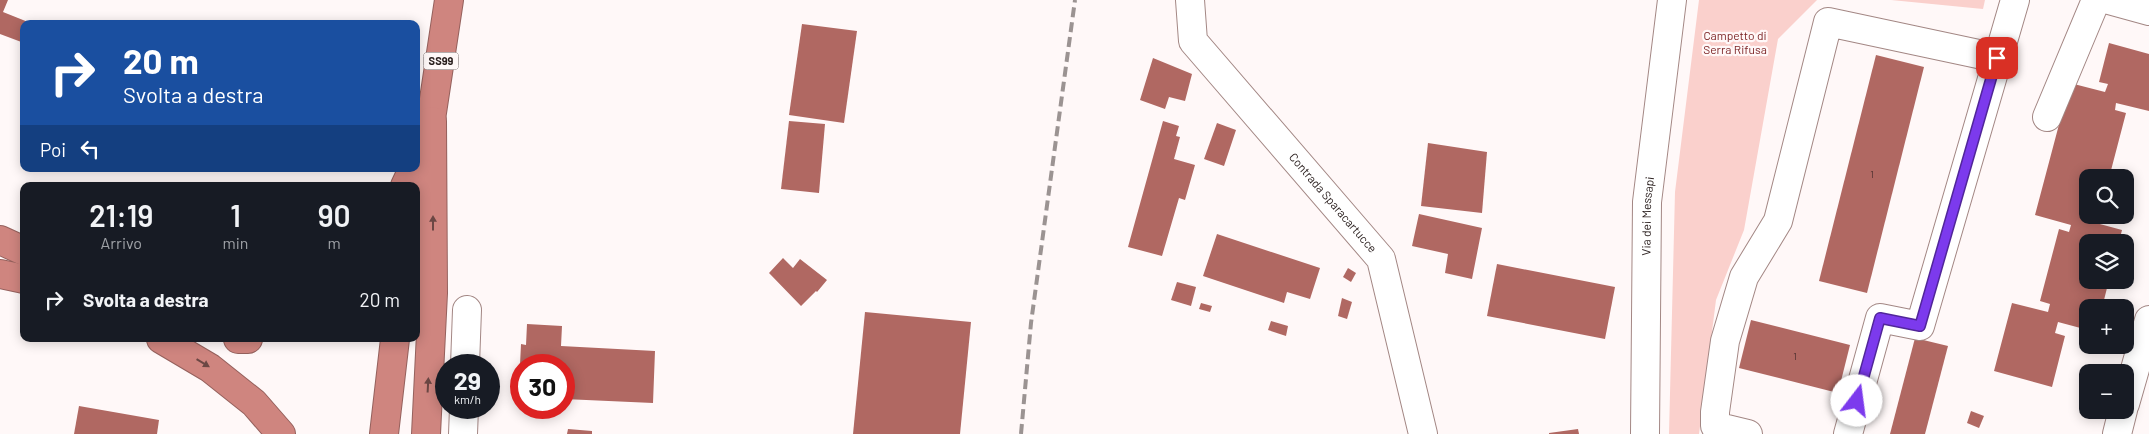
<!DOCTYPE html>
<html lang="it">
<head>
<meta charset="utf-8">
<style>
	:root { --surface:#171b24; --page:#242831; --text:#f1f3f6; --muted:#9ea1a6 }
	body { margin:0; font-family:Barlow,sans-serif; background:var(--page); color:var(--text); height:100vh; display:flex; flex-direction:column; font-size:19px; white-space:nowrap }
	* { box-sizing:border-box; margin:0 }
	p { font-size:16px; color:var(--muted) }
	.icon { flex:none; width:28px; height:28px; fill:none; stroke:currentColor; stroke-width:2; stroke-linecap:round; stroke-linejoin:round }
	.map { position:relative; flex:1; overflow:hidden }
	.side { position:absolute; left:20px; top:182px; width:400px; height:160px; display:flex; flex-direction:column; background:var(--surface); border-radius:10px; box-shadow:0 2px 12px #0003 }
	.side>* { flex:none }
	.banner { position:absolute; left:20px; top:20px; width:400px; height:152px; border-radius:10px; box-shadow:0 2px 12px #0003; background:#1a4fa0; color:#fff; overflow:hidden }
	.fabs { position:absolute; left:2079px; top:169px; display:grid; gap:10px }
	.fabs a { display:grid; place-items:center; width:55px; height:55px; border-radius:10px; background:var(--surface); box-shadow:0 2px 12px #0003; font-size:25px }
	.speed { position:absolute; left:435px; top:354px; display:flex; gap:10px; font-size:25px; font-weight:700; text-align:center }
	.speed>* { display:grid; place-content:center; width:65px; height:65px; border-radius:50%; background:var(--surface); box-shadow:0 2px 12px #0003; line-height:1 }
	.speed small { font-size:12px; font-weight:400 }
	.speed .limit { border:8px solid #d22; background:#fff; color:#111 }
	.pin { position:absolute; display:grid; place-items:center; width:42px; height:42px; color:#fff; margin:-21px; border-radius:10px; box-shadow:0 2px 8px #0006 }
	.me { position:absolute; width:55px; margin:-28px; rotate:15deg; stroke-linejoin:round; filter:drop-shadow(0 0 4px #0008) }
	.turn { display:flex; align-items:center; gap:18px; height:105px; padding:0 20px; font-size:22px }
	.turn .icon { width:65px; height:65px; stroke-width:2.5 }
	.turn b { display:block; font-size:35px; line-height:42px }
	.then { display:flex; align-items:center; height:48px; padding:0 20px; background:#0003; gap:10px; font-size:19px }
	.eta { display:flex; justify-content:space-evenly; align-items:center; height:85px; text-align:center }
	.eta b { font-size:30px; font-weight:600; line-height:35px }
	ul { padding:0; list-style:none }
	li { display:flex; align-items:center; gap:15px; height:65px; padding:0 20px }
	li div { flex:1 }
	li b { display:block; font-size:19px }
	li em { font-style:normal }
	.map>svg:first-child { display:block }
	.green { fill:#fad0cc }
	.building { fill:#b06862 }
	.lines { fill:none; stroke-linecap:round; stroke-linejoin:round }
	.street-casing { stroke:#a38784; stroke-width:30 }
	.highway-casing { stroke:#95615d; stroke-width:30 }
	.street { stroke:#fff; stroke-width:28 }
	.highway { stroke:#cf857f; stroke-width:28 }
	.rail { stroke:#9b9392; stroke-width:4; stroke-dasharray:10 5; stroke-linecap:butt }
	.oneway { fill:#6b4744 }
	.route-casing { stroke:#51269a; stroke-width:12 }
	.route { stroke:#7c3aed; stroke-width:9 }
	.labels { text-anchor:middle; stroke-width:4.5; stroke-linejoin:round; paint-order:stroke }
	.number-label { font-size:10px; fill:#4b302e }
	.shield { fill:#fff8f8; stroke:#695f5f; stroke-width:1 }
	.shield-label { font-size:11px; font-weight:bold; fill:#291e1d }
	.park-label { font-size:12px; fill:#791f20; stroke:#fff8f8 }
	.street-label { font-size:12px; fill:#291e1d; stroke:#fff8f8 }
</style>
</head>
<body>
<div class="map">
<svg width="2149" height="434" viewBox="0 0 2149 434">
	<rect width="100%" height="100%" fill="#fff8f8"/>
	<g class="green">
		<polygon points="1699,0 1817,0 1778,39 1744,230 1716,300 1699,434 1669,434 1675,192"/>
		<polygon points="1891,0 1985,0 1983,9"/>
	</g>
	<g class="building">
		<polygon points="0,0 8,0 3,12 33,24 24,24 24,43 0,34"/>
		<polygon points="802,24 857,31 844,123 789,115"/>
		<polygon points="2109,43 2149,54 2149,111 2116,103 2115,110 2126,113 2109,178 2088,178 2088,212 2085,220 2122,230 2119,242 2088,242 2088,280 2109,280 2102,308 2088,308 2088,330 2058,322 2055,333 2065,336 2052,387 1994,371 2012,303 2048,312 2050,304 2040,301 2059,229 2069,232 2071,225 2035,215 2070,83 2105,92 2108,84 2099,82"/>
		<polygon points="1876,55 1924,67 1867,293 1819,281"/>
		<polygon points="1153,58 1192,74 1185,101 1169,97 1165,109 1140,100"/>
		<polygon points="789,121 825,124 819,193 781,189"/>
		<polygon points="1163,121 1179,126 1176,136 1180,137 1174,159 1195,165 1185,200 1179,198 1162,256 1128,247"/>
		<polygon points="1217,123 1236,130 1224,166 1204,159"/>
		<polygon points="1428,143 1487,152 1482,213 1421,206"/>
		<polygon points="1419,214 1482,228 1472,279 1445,273 1448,254 1412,246"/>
		<polygon points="1217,234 1320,268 1310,299 1287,292 1284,303 1203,276"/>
		<polygon points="783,258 793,268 800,259 827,280 817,292 816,291 801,306 769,273"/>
		<polygon points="1497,264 1615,287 1605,339 1487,316"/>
		<polygon points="1348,268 1356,273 1351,282 1343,277"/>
		<polygon points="1177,282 1196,287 1191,306 1171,300"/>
		<polygon points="1342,298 1352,302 1347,319 1338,316"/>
		<polygon points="1201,303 1212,306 1210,312 1199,309"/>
		<polygon points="865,312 971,322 960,434 853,434"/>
		<polygon points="1751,320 1850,345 1838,393 1739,368"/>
		<polygon points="1271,321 1288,326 1286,336 1268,330"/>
		<polygon points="527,324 562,326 561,346 655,351 653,403 564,399 564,365 520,365 521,344 526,345"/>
		<polygon points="1915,338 1948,346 1925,434 1890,434"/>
		<polygon points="520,376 521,376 521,396 519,396"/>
		<polygon points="79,406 159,420 157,434 74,434"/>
		<polygon points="1971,411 1984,416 1979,428 1967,423"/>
		<polygon points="568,429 592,431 592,434 567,434"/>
		<polygon points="1578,429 1579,434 1549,434 1549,433"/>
	</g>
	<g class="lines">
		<defs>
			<g id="street">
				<path id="s1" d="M1190,0L1193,41L1381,259L1423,434"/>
				<polyline points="2109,0 2149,11"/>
				<polyline points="2047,117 2096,0"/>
				<polyline points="465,365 467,310"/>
				<polyline points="2125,404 2149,320"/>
				<polyline points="463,434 464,408"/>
				<path id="s2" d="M1645,434L1647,202L1672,0"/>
				<polyline points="1748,434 1715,426 1715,412 1725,341 1744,277 1778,221 1828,22 1997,58"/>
				<polyline points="1848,434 1880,318 1920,326 2015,0"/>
				<polyline points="2117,434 2123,410"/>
			</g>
			<g id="highway">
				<polyline points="428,139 449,0"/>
				<polyline points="405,186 413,169"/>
				<polyline points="0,240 24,251"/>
				<polyline points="0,274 24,279"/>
				<polyline points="161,339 210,368 254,403 281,434"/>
				<polyline points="238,339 248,339"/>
				<polyline points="384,434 395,339"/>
				<polyline points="426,434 433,293 432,121"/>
			</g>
		</defs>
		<use href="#street" class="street-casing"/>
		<use href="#highway" class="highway-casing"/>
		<use href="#street" class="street"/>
		<use href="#highway" class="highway"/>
		<polyline class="rail" points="1021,434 1031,323 1075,0"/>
	</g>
	<defs><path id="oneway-solid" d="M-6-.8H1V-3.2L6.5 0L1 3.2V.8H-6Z" transform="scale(1.25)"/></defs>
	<g class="oneway">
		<use href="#oneway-solid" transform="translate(433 223) rotate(-90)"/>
		<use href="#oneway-solid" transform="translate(203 363) rotate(31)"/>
		<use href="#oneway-solid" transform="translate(428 385) rotate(-87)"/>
	</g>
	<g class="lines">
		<defs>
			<polyline id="route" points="1857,401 1880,318 1920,326 1997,58"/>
		</defs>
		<use href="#route" class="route-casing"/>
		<use href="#route" class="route"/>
	</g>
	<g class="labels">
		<g class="number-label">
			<text x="1872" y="178">1</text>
			<text x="1795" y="360">1</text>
		</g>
		<rect class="shield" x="423.5" y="52.5" width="35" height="17" rx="4"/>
		<g class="shield-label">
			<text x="441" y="65">SS99</text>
		</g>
		<g class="park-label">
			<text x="1735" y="40">Campetto di<tspan x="1735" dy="14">Serra Rifusa</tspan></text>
		</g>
		<g class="street-label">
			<text dy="4" stroke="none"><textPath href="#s1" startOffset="255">Contrada Sparacartucce</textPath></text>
			<text dy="4" stroke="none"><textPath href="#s2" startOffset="218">Via dei Messapi</textPath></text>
		</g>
	</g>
</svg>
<div class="fabs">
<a><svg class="icon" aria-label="search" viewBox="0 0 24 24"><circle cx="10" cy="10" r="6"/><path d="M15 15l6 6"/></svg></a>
<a><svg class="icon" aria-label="layers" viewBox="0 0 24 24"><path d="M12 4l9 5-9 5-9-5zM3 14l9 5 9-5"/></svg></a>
<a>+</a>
<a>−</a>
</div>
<div class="speed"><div>29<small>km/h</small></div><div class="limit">30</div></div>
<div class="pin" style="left:1997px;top:58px;background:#d93025"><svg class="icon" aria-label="arrive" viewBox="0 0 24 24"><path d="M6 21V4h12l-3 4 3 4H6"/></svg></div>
<svg class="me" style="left:1857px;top:401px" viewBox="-20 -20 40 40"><circle r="19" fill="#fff"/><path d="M0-13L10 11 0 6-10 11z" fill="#7c3aed"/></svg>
<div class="banner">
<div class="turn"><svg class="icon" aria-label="right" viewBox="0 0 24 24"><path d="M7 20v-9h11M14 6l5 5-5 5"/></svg><div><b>20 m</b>Svolta a destra</div></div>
<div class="then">Poi<svg class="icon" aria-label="left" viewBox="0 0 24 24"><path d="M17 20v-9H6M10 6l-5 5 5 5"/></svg></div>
</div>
<section class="side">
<div class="eta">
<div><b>21:19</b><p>Arrivo</p></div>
<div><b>1</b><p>min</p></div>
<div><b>90</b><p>m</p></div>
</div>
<ul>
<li><svg class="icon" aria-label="right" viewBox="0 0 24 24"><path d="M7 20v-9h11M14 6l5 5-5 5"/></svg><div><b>Svolta a destra</b></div><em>20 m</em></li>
</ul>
</section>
</div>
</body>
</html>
